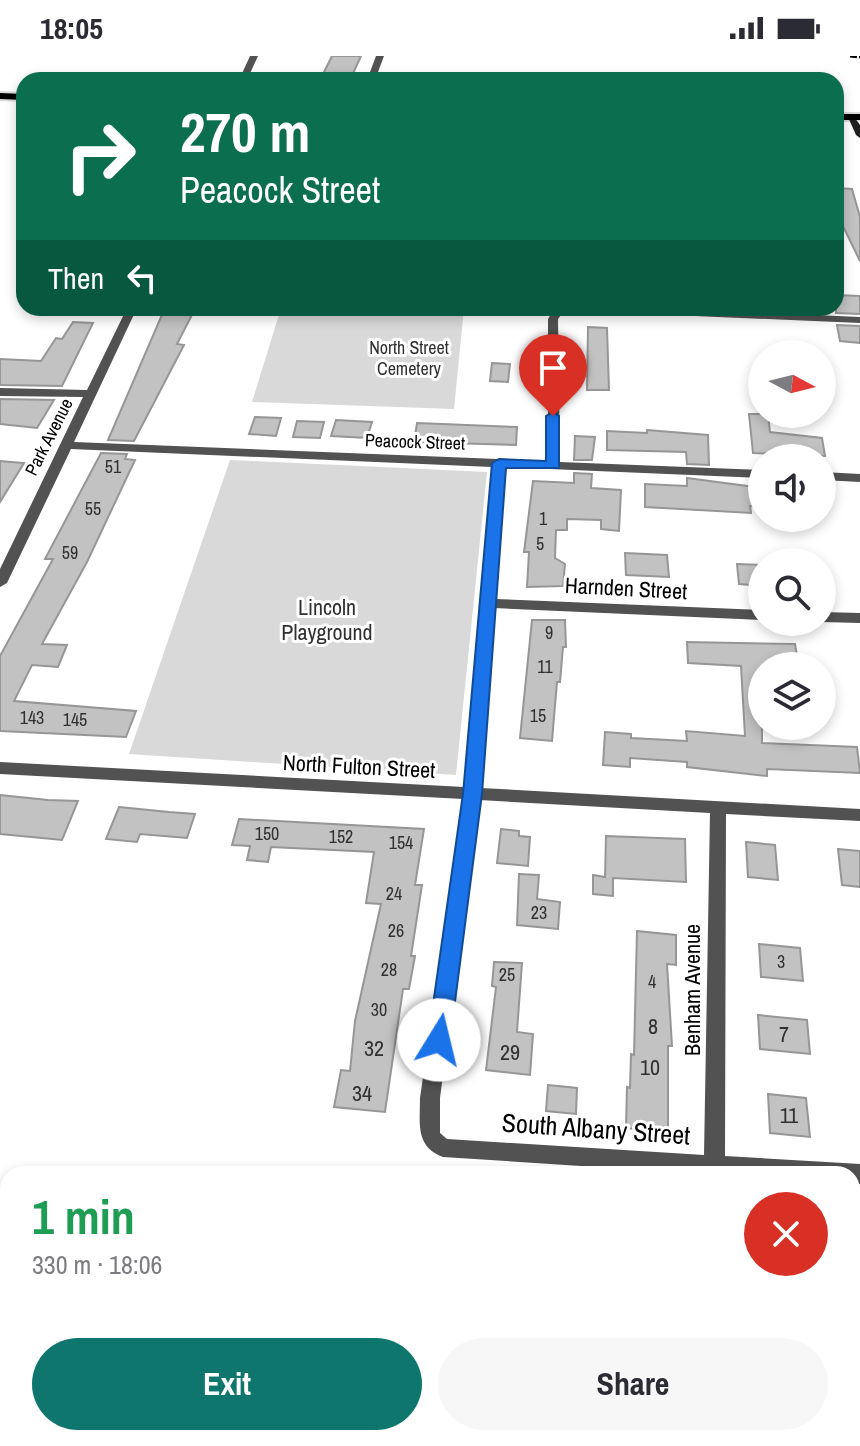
<!DOCTYPE html>
<html lang="en">
<head>
<meta charset="utf-8">
<style>
	:root { --surface:#fff; --page:#f7f7f7; --text:#2b2b33; --muted:#7c7c81; --accent:#0f766e }
	body { margin:0; font-family:"Archivo Narrow",sans-serif; background:var(--page); color:var(--text); height:100vh; display:flex; flex-direction:column; font-size:30px; white-space:nowrap }
	* { box-sizing:border-box; margin:0 }
	p { font-size:26px; color:var(--muted) }
	.icon { flex:none; width:44px; height:44px; fill:none; stroke:currentColor; stroke-width:2; stroke-linecap:round; stroke-linejoin:round }
	.map { position:relative; flex:1; overflow:hidden }
	.side { position:absolute; left:0px; top:1110px; width:860px; height:280px; display:flex; flex-direction:column; background:var(--surface); border-radius:24px 24px 0 0; box-shadow:0 4px 12px #0003 }
	.side>* { flex:none }
	.banner { position:absolute; left:16px; top:16px; width:828px; height:244px; border-radius:24px; box-shadow:0 4px 12px #0003; background:#0b6e4f; color:#fff; overflow:hidden }
	.needle { width:52px; rotate:97deg }
	.buttons { position:absolute; left:748px; top:284px; display:grid; gap:16px }
	.buttons a { display:grid; place-items:center; width:88px; height:88px; border-radius:50%; background:var(--surface); box-shadow:0 4px 12px #0003; font-size:40px }
	.pin { position:absolute; display:grid; place-items:center; width:68px; height:68px; color:#fff; margin:-82px -34px; border-radius:50% 50% 50% 0; rotate:-45deg; box-shadow:0 0 8px #0007 }
	.pin .icon { rotate:45deg }
	.me { position:absolute; width:88px; margin:-44px; rotate:9deg; stroke-linejoin:round; filter:drop-shadow(0 0 6px #0008) }
	.turn { display:flex; align-items:center; gap:28px; height:168px; padding:0 32px; font-size:36px }
	.turn .icon { width:104px; height:104px; stroke-width:2.5 }
	.turn b { display:block; font-size:56px; line-height:68px }
	.then { display:flex; align-items:center; height:76px; padding:0 32px; background:#0003; gap:16px; font-size:30px }
	.round { display:grid; place-items:center; flex:none; width:84px; height:84px; border-radius:42px; background:var(--page) }
	.summary { display:flex; align-items:center; justify-content:space-between; height:136px; padding:0 32px }
	h1 { font-size:48px; font-weight:700; line-height:60px; color:#1e9e55 }
	.primary-button { display:flex; gap:16px; margin-top:auto; padding:16px 32px }
	.primary-button a { flex:1; height:92px; border-radius:48px; background:var(--accent); color:#fff; font-size:32px; font-weight:700; line-height:92px; text-align:center }
	.primary-button a+a { background:var(--page); color:var(--text) }
	.status { display:flex; justify-content:space-between; align-items:center; height:56px; padding:0 40px; background:var(--surface); direction:ltr }
	.status svg { height:22px; fill:currentColor }
	.map>svg:first-child { display:block }
	.green { fill:#d9d9d9 }
	.building { fill:#c2c2c2; stroke:#969696; stroke-width:2 }
	.lines { fill:none; stroke-linecap:round; stroke-linejoin:round }
	.primary-casing { stroke:#dbdbdb; stroke-width:4 }
	.street { fill:#525252; fill-rule:evenodd }
	.secondary { fill:#1f1f1f; fill-rule:evenodd }
	.primary { fill:#000; fill-rule:evenodd }
	.rail { stroke:#000; stroke-width:3; stroke-dasharray:7 2 1 2; stroke-linecap:butt }
	.route { fill:#1a73e8; stroke:#114b97; stroke-width:2 }
	.labels { text-anchor:middle; stroke-width:6; stroke-linejoin:round; paint-order:stroke }
	.far-park-label { font-size:18px; fill:#303030; stroke:#fff }
	.far-street-label { font-size:18px; fill:#000; stroke:#fff }
	.number-label { font-size:18px; fill:#303030 }
	.street-label { font-size:22px; fill:#000; stroke:#fff }
	.park-label { font-size:22px; fill:#303030; stroke:#fff }
	.near-number-label { font-size:22px; fill:#303030 }
	.near-street-label { font-size:26px; fill:#000; stroke:#fff }
</style>
</head>
<body>
<div class="status"><b>18:05</b><svg viewBox="0 0 49 12"><path d="M0 12V9h3v3zM5 12V6h3v6zM10 12V3h3v9zM15 12V0h3v12zM26 1h20v11H26zM47 4h2v5h-2z"/></svg></div>
<div class="map">
<svg width="860" height="1390" viewBox="0 0 860 1390">
	<rect width="100%" height="100%" fill="#fff"/>
	<g class="green">
		<polygon points="281,252 464,252 454,353 252,346"/>
		<polygon points="230,404 487,416 456,719 129,698"/>
	</g>
	<g class="building">
		<polygon points="332,0 361,0 350,24 320,24"/>
		<polygon points="836,132 852,133 860,161 860,205 836,156"/>
		<polygon points="836,239 860,240 860,258 836,257"/>
		<polygon points="164,254 194,255 177,288 184,289 134,385 108,384"/>
		<polygon points="73,266 93,267 62,330 0,329 0,303 41,305 56,282 62,283"/>
		<polygon points="837,269 860,270 860,287 840,285"/>
		<polygon points="588,271 607,272 609,334 587,334"/>
		<polygon points="492,307 510,308 508,326 490,325"/>
		<polygon points="0,343 54,344 37,372 0,368"/>
		<polygon points="749,358 768,358 770,376 822,382 825,400 753,397"/>
		<polygon points="255,361 281,362 276,380 249,378"/>
		<polygon points="336,364 372,366 367,382 331,380"/>
		<polygon points="297,365 324,366 320,382 293,381"/>
		<polygon points="417,367 517,371 516,389 414,386"/>
		<polygon points="647,374 708,379 709,409 687,408 686,396 607,394 607,375 647,377"/>
		<polygon points="575,380 595,381 592,404 574,404"/>
		<polygon points="101,397 127,398 125,403 135,404 87,506 42,588 67,589 58,611 32,609 14,645 136,655 126,681 0,675 0,600 53,503 45,503"/>
		<polygon points="0,405 24,407 0,446"/>
		<polygon points="574,417 592,418 591,432 621,434 619,475 601,473 601,464 567,463 567,474 556,474 555,502 565,508 563,530 527,531 529,496 524,496 533,425 574,427"/>
		<polygon points="687,422 762,432 762,451 750,450 751,457 645,451 645,428 687,430"/>
		<polygon points="625,497 667,499 669,521 626,519"/>
		<polygon points="737,508 762,509 762,530 739,528"/>
		<polygon points="532,564 565,564 566,591 563,591 560,626 557,626 552,685 520,682"/>
		<polygon points="687,586 795,588 798,605 787,604 787,610 762,610 762,687 857,691 860,717 767,713 767,720 687,711 687,706 630,702 630,711 603,709 605,676 631,678 631,682 687,685 686,675 745,680 741,610 688,607"/>
		<polygon points="0,739 48,744 78,745 62,784 0,778"/>
		<polygon points="119,751 169,756 195,758 187,782 140,778 137,786 106,783"/>
		<polygon points="239,763 424,773 415,829 422,829 411,900 415,900 409,933 403,933 385,1056 334,1051 341,1014 350,1015 355,965 381,848 366,847 374,796 271,791 268,806 247,804 250,790 232,789"/>
		<polygon points="501,773 519,775 519,780 530,781 528,810 497,807"/>
		<polygon points="606,780 685,783 686,826 613,822 613,840 593,838 593,819 605,821"/>
		<polygon points="746,786 775,789 778,824 748,821"/>
		<polygon points="838,793 860,795 860,831 842,829"/>
		<polygon points="519,818 539,819 537,843 560,846 558,873 517,869"/>
		<polygon points="637,875 676,879 676,909 667,908 672,990 668,990 668,1076 626,1072 627,1031 630,1032 631,998 634,999"/>
		<polygon points="759,888 800,892 803,925 761,921"/>
		<polygon points="494,906 522,907 517,976 533,978 530,1019 486,1014 496,931 492,930"/>
		<polygon points="758,959 807,964 810,998 760,993"/>
		<polygon points="548,1029 577,1032 576,1058 546,1055"/>
		<polygon points="768,1038 806,1042 810,1081 770,1077"/>
	</g>
	<g class="lines">
		<defs>
			<g id="primary">
				<polygon points="0,37 24,38 24,44 0,43"/>
				<rect x="836" y="58" width="24" height="6"/>
			</g>
		</defs>
		<use href="#primary" class="primary-casing"/>
		<g class="street">
			<polygon points="250,0 258,0 247,24 239,24"/>
			<polygon points="376,0 384,0 375,24 367,24"/>
			<path d="M127,252H137L74,386L548,405V263L553,255L563,252H655L860,261V267L578,255L561,259L558,263L560,406L762,414V422L505,411L495,543L762,554V564L494,552L481,732L860,753V765L726,758L725,1100L860,1108V1128L852,1127V1118H704L443,1101C415,1091 420,1067 420,1042L463,743L0,718V706L464,731L492,411L71,393L7,527L0,531V513L83,341L0,340V332L87,334ZM479,744L710,757L704,1099L447,1083L440,1077V1042Z"/>
			<polygon points="822,416 860,418 860,426 822,424"/>
			<polygon points="822,556 860,557 860,567 822,566"/>
		</g>
		<polygon class="secondary" points="852,58 860,69 860,82 856,79 848,61"/>
		<use href="#primary" class="primary"/>
		<polyline class="rail" points="850,0 860,1"/>
	</g>
	<polygon class="route" points="553,356 559,360 559,412 506,412 482,738 450,984 446,991 431,991 428,984 463,738 492,407 499,403 546,405 546,360"/>
	<g class="labels">
		<g class="far-park-label">
			<text x="409" y="298">North Street<tspan x="409" dy="21">Cemetery</tspan></text>
		</g>
		<g class="far-street-label">
			<text transform="translate(49 381) rotate(-63)" y="6">Park Avenue</text>
			<text transform="translate(415 386) rotate(2)" y="6">Peacock Street</text>
		</g>
		<g class="number-label">
			<text x="113" y="417">51</text>
			<text x="93" y="459">55</text>
			<text x="543" y="469">1</text>
			<text x="540" y="494">5</text>
			<text x="70" y="503">59</text>
			<text x="549" y="583">9</text>
			<text x="545" y="617">11</text>
			<text x="538" y="666">15</text>
			<text x="32" y="668">143</text>
			<text x="75" y="670">145</text>
			<text x="267" y="784">150</text>
			<text x="341" y="787">152</text>
			<text x="401" y="793">154</text>
			<text x="394" y="844">24</text>
			<text x="539" y="863">23</text>
			<text x="396" y="881">26</text>
			<text x="781" y="912">3</text>
			<text x="389" y="920">28</text>
			<text x="507" y="925">25</text>
			<text x="652" y="932">4</text>
			<text x="379" y="960">30</text>
		</g>
		<g class="street-label">
			<text transform="translate(626 532) rotate(3)" y="8">Harnden Street</text>
			<text transform="translate(359 710) rotate(3)" y="8">North Fulton Street</text>
			<text transform="translate(692 934) rotate(-90)" y="8">Benham Avenue</text>
		</g>
		<g class="park-label">
			<text x="327" y="559">Lincoln<tspan x="327" dy="25">Playground</tspan></text>
		</g>
		<g class="near-number-label">
			<text x="653" y="978">8</text>
			<text x="784" y="986">7</text>
			<text x="374" y="1000">32</text>
			<text x="510" y="1004">29</text>
			<text x="650" y="1019">10</text>
			<text x="362" y="1045">34</text>
			<text x="789" y="1067">11</text>
		</g>
		<g class="near-street-label">
			<text transform="translate(596 1073) rotate(4)" y="9">South Albany Street</text>
		</g>
	</g>
</svg>
<div class="buttons">
<a><svg class="needle" viewBox="-14 -14 28 28"><path d="M0-13l5 13h-10z" fill="#e53935"/><path d="M0 13l5-13h-10z" fill="#7c7c81"/></svg></a>
<a><svg class="icon" aria-label="sound" viewBox="0 0 24 24"><path d="M4 9h4l5-4v14l-5-4H4zM17 9q2 3 0 6"/></svg></a>
<a><svg class="icon" aria-label="search" viewBox="0 0 24 24"><circle cx="10" cy="10" r="6"/><path d="M15 15l6 6"/></svg></a>
<a><svg class="icon" aria-label="layers" viewBox="0 0 24 24"><path d="M12 4l9 5-9 5-9-5zM3 14l9 5 9-5"/></svg></a>
</div>
<div class="pin" style="left:553px;top:360px;background:#d93025"><svg class="icon" aria-label="arrive" viewBox="0 0 24 24"><path d="M6 21V4h12l-3 4 3 4H6"/></svg></div>
<svg class="me" style="left:439px;top:984px" viewBox="-20 -20 40 40"><circle r="19" fill="#fff"/><path d="M0-13L10 11 0 6-10 11z" fill="#1a73e8"/></svg>
<div class="banner">
<div class="turn"><svg class="icon" aria-label="right" viewBox="0 0 24 24"><path d="M7 20v-9h11M14 6l5 5-5 5"/></svg><div><b>270 m</b>Peacock Street</div></div>
<div class="then">Then<svg class="icon" aria-label="left" viewBox="0 0 24 24"><path d="M17 20v-9H6M10 6l-5 5 5 5"/></svg></div>
</div>
<section class="side">
<div class="summary"><div><h1>1 min</h1><p>330 m · 18:06</p></div><a class="round" style="background:#d93025;color:#fff"><svg class="icon" aria-label="close" viewBox="0 0 24 24"><path d="M6 6l12 12M18 6L6 18"/></svg></a></div>
<div class="primary-button"><a>Exit</a><a>Share</a></div>
</section>
</div>
</body>
</html>
